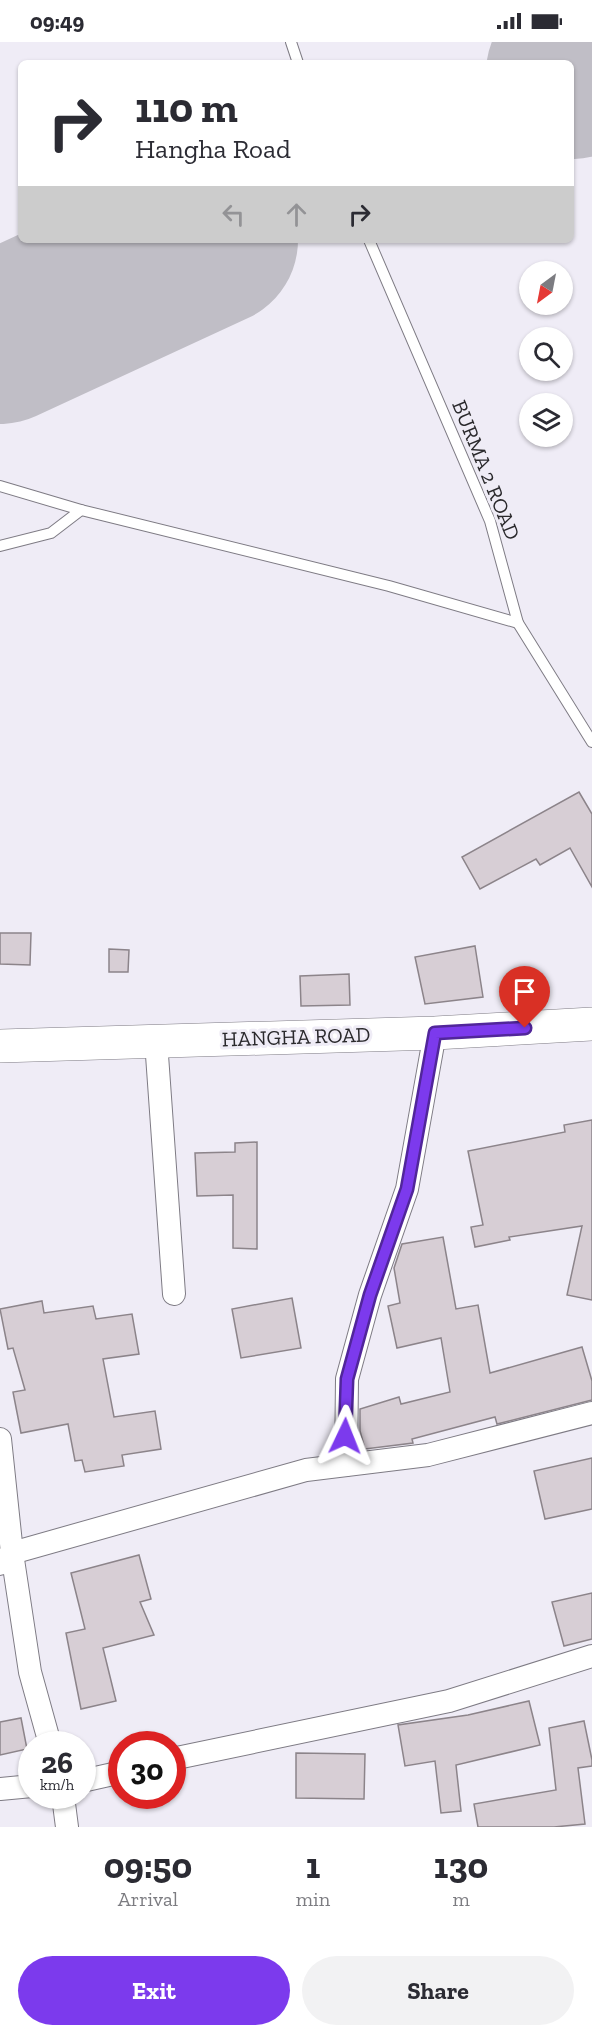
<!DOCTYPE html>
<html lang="en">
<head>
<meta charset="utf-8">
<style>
	:root { --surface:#fff; --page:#f2f2f3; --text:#2b2b33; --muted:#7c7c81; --accent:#7c3aed }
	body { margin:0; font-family:"Zilla Slab",serif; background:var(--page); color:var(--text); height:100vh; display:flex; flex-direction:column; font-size:22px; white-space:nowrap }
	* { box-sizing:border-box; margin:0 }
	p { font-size:20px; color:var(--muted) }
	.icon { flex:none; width:33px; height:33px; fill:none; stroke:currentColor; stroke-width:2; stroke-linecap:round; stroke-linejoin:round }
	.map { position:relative; height:1785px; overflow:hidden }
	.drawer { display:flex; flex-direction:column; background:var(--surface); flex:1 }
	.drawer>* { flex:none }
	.banner { position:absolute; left:18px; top:18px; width:556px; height:183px; border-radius:9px; box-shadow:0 2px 4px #0004; background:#fff; color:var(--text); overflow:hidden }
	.needle { width:39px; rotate:212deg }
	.buttons { position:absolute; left:519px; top:219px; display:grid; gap:12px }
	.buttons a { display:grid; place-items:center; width:54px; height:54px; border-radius:50%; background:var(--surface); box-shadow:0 2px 4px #0004; font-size:30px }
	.speed { position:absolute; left:18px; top:1689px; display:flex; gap:12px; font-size:30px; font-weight:700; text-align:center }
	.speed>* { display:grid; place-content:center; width:78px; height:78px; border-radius:50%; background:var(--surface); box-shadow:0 2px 4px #0004; line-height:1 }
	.speed small { font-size:15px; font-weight:400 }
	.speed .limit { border:9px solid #d22; background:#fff; color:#111 }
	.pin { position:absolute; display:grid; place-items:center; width:51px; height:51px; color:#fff; margin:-62px -26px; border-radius:50% 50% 50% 0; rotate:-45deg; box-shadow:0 0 6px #0007 }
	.pin .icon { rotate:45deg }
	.me { position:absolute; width:66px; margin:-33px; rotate:2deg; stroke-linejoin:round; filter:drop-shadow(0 0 4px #0008) }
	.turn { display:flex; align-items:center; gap:21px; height:126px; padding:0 18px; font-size:27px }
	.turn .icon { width:78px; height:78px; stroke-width:2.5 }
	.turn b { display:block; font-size:42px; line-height:51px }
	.lanes { display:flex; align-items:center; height:57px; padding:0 18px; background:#0003; justify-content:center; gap:30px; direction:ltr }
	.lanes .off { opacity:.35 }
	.eta { display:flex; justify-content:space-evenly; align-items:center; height:102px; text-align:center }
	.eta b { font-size:36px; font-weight:700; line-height:42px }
	.cta { display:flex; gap:12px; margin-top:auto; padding:12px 18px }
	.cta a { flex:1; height:69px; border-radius:36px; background:var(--accent); color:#fff; font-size:24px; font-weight:700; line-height:69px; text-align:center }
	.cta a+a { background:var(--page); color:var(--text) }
	.status { display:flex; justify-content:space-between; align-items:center; height:42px; padding:0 30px; background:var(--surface); direction:ltr }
	.status svg { height:16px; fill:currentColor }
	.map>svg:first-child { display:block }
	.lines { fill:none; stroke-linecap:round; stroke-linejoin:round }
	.runway { stroke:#c0bec6; stroke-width:172 }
	.building { fill:#d7ced5; stroke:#8c848a; stroke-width:1.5 }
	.lane-casing { stroke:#7e7b84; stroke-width:12 }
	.street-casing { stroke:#7e7b84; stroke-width:24 }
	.highway-casing { stroke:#7e7b84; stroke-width:34 }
	.lane { stroke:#fff; stroke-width:10 }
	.street { stroke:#fff; stroke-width:22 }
	.highway { stroke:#fff; stroke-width:33 }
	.route-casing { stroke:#51269a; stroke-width:15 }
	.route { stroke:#7c3aed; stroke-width:10 }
	.labels { text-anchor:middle; stroke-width:6; stroke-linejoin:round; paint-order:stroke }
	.street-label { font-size:21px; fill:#2a292c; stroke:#efecf6 }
</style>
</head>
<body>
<div class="status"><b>09:49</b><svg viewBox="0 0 49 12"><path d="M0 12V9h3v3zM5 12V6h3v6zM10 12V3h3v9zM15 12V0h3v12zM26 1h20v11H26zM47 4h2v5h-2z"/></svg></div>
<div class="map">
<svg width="592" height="1785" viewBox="0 0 592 1785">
	<rect width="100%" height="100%" fill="#efecf6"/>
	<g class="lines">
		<g class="runway">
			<polyline points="572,31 592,22"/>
			<polyline points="0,296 212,198"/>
		</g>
	</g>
	<g class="building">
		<polygon points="579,750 592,772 592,845 570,806 540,823 536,817 480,847 462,815"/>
		<polygon points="0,891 31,891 30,923 0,922"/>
		<polygon points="475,904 483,955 425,962 415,915"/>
		<polygon points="109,907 129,908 128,930 109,930"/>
		<polygon points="349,932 350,963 301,964 300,934"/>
		<polygon points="592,1078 592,1258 567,1253 582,1184 509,1195 510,1198 475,1205 471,1185 483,1183 468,1109 565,1090 564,1083"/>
		<polygon points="257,1100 257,1207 233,1206 233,1153 197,1154 195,1111 235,1110 235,1101"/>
		<polygon points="443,1195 456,1267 478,1263 490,1331 582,1305 592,1339 592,1358 497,1382 495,1375 412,1397 413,1401 365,1407 360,1389 360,1367 399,1355 401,1362 450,1350 441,1296 397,1306 388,1264 400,1261 394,1226 402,1202"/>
		<polygon points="292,1256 301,1306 241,1316 232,1267"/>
		<polygon points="42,1259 44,1271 93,1264 96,1277 132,1272 139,1312 103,1317 114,1375 155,1369 161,1407 122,1413 124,1424 85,1430 82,1418 75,1419 68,1382 21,1391 13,1350 25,1348 13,1306 8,1307 0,1267"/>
		<polygon points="592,1416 592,1467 545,1477 534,1429"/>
		<polygon points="139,1513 151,1557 140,1560 154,1593 103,1606 116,1659 81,1667 66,1591 85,1587 71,1531"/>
		<polygon points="592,1551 592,1597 564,1604 552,1560"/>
		<polygon points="529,1659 540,1703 456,1723 461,1769 441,1771 435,1719 405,1724 398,1683 468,1673"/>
		<polygon points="21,1676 27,1707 0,1713 0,1680"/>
		<polygon points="584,1679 592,1718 592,1724 578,1726 585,1782 554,1785 478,1785 474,1762 556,1748 549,1686"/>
		<polygon points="296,1711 365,1712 364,1757 296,1756"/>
	</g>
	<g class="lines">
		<defs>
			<g id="lane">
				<polyline points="291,0 298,21"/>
				<polyline points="369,198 490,479 518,581 592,700"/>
				<polyline points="0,444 81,468 389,544 518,581"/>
				<polyline points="0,504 51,491 81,468"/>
			</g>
			<g id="street">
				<polyline points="156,999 174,1252"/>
				<polyline points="0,1397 12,1511 30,1630 50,1702"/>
				<polyline points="346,1423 347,1337 370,1253 407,1147 435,991"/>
				<polyline points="0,1522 12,1511 306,1428 428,1413 592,1371"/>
				<polyline points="172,1717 449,1659 592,1614"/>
				<polyline points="82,1739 122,1730"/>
				<polyline points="0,1747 32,1744"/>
				<polyline points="63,1754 67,1785"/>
			</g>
			<polyline id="highway" points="0,1004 435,991 592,982"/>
		</defs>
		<use href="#lane" class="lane-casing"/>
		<use href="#street" class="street-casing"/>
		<use href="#highway" class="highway-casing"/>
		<use href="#lane" class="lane"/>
		<use href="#street" class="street"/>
		<use href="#highway" class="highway"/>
	</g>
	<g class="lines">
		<defs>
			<polyline id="route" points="345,1394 347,1337 370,1253 407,1147 435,991 525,986"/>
		</defs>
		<use href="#route" class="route-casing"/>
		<use href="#route" class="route"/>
	</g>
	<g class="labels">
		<g class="street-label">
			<text transform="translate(486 428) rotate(68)" y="7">BURMA 2 ROAD</text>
			<text transform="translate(296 995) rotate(-2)" y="7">HANGHA ROAD</text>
		</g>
	</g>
</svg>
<div class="buttons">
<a><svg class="needle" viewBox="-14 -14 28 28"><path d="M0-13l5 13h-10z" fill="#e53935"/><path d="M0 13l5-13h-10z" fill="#7c7c81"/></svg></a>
<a><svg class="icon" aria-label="search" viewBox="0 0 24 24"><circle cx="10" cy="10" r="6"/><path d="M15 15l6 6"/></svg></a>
<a><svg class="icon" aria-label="layers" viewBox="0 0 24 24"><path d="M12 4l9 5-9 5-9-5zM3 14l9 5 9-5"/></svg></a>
</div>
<div class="speed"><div>26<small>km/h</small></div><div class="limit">30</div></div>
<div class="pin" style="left:525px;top:986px;background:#d93025"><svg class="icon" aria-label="arrive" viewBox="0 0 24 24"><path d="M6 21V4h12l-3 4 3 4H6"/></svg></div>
<svg class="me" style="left:345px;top:1394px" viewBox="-20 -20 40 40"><path d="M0-17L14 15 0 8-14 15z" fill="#7c3aed" stroke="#fff" stroke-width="4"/></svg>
<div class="banner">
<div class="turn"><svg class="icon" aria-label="right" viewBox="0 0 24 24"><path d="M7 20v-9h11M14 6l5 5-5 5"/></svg><div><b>110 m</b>Hangha Road</div></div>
<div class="lanes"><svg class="icon off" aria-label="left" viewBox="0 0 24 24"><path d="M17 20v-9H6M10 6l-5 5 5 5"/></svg><svg class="icon off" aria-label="ahead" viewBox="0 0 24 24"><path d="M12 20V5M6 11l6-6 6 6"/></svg><svg class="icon" aria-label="right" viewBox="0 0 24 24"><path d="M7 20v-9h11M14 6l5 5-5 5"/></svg></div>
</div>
</div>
<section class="drawer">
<div class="eta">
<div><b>09:50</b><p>Arrival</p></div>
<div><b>1</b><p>min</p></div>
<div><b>130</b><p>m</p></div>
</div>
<div class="cta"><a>Exit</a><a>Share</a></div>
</section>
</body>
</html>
